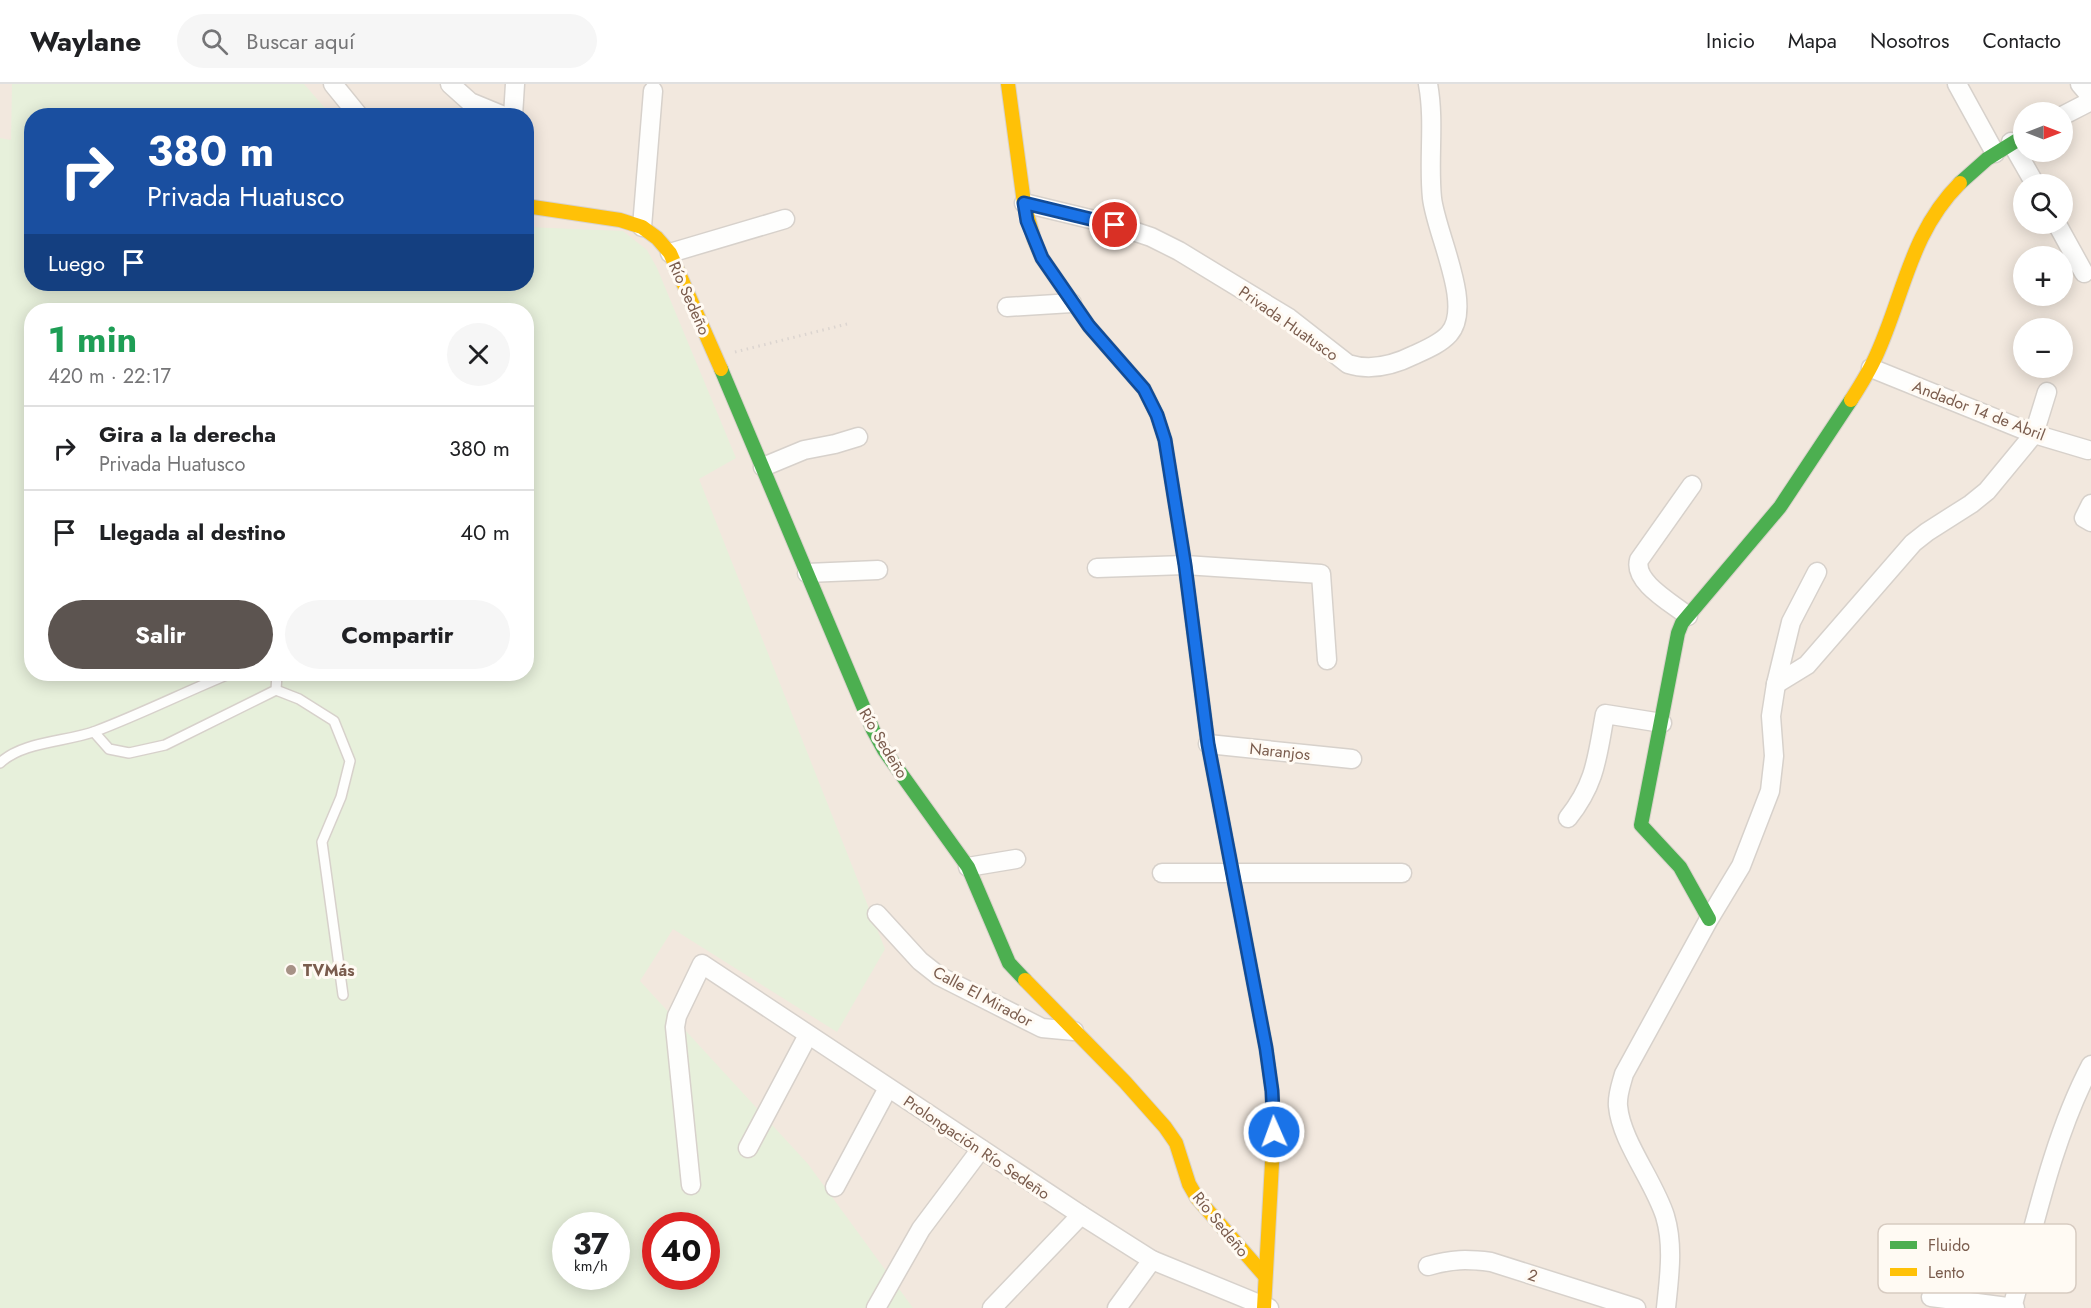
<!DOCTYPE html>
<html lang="es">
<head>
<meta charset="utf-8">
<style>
	:root { --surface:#fff; --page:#f6f6f6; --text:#202124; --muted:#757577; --line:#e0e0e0; --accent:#5c5450 }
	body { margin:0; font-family:Jost,sans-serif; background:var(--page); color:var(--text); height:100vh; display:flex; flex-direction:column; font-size:22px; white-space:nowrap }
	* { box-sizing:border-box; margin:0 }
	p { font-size:20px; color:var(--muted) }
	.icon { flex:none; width:33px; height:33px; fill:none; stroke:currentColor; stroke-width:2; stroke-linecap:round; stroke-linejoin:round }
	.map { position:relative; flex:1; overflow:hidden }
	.details { position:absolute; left:24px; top:219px; width:510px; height:378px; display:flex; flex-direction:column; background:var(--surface); border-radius:24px; box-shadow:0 3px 15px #0003 }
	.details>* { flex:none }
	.top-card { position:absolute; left:24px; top:24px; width:510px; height:183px; border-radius:24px; box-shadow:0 3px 15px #0003; background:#1a4fa0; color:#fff; overflow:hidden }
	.needle { width:39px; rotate:90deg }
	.fabs { position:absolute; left:2013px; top:18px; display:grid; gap:12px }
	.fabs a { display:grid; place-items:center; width:60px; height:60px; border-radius:50%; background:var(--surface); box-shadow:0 3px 15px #0003; font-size:30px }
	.speed { position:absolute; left:552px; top:1128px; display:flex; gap:12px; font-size:30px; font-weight:700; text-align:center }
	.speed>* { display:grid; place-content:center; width:78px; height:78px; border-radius:50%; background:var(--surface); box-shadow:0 3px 15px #0003; line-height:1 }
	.speed small { font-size:15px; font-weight:400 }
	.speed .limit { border:9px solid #d22; background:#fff; color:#111 }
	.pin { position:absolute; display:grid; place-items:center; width:51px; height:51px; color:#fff; margin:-26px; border:3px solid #fff; border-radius:50%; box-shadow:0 2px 6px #0007 }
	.me { position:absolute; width:66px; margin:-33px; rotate:358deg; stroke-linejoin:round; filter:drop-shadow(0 0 4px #0008) }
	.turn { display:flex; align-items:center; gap:21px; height:126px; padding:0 24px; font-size:27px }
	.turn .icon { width:78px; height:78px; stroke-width:2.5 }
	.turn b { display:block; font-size:42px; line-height:51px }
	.then { display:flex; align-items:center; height:57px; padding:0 24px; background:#0003; gap:12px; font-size:22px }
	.round { display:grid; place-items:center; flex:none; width:63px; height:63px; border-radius:32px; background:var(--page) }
	.headline { display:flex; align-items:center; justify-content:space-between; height:102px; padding:0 24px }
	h1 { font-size:36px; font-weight:700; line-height:45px; color:#1e9e55 }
	.primary-button { display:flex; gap:12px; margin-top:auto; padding:12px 24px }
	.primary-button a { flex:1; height:69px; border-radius:36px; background:var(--accent); color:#fff; font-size:24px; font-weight:700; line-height:69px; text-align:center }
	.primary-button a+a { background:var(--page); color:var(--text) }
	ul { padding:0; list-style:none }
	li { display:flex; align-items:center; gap:18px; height:84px; padding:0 24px; border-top:2px solid var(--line) }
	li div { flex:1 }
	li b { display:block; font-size:22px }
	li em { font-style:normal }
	header { display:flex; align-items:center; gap:36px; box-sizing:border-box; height:84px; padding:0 30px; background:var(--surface); border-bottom:2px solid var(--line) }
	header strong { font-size:28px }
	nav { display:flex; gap:33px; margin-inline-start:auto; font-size:21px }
	.search { width:420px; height:54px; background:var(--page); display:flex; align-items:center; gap:15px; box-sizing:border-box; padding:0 21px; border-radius:33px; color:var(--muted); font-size:22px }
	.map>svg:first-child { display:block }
	.residential { fill:#f2e8de; fill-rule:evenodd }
	.green { fill:#e7f0db; fill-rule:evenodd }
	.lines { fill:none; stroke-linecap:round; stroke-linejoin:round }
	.lane-casing { stroke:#d7d1cb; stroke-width:12 }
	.street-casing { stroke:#d7d1cb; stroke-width:21 }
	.fast-casing { stroke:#d9d2cb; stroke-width:16 }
	.slow-casing { stroke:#d9d2cb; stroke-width:16 }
	.path { stroke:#dcd5d0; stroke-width:3; stroke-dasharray:1.5 4.5; stroke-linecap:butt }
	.lane { stroke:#fefefd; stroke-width:9 }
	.street { stroke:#fefefd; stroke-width:18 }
	.fast { stroke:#4caf50; stroke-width:14 }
	.slow { stroke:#ffc107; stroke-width:14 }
	.route-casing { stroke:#114b97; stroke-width:15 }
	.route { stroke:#1a73e8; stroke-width:10 }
	.poi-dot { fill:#a69286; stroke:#fffaf3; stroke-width:2 }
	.labels { text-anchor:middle; stroke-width:6; stroke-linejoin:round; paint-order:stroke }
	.street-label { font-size:16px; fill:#7a5c4d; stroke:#fffaf3 }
	.poi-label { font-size:16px; font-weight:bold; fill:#7a5c4d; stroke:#fffaf3; text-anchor:start }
	.key { fill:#fffaf3; stroke:#d7cbc1; stroke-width:1.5 }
	.key-label { font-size:16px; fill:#7a5c4d }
</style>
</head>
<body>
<header>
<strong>Waylane</strong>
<div class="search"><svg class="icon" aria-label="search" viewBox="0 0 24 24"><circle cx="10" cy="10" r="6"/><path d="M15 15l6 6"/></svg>Buscar aquí</div>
<nav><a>Inicio</a><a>Mapa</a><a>Nosotros</a><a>Contacto</a></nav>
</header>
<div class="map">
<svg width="2091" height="1224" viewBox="0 0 2091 1224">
	<rect width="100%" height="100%" fill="#f9f5f0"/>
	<path class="residential" d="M0,0H2091V1224H0ZM2024,28H2062V68H2024ZM32,32H526V200H32ZM2024,100H2062V140H2024ZM2024,172H2062V212H2024ZM32,226H526V590H32ZM2024,244H2062V284H2024ZM566,1142H616V1192H566ZM656,1142H706V1192H656Z"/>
	<path class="green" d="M12,0H304L331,31L32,32V200H526L527,143L623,147L647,166L657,184L736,374L699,395L885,865L837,948L673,845L640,897L808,1080L913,1224H0V54L11,56ZM32,226H526V590H32ZM566,1142H616V1192H566ZM656,1142H706V1192H656Z"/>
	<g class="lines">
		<defs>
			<g id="lane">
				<polyline points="276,606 299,615 334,637 350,677 341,713 322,758 343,911"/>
				<polyline points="94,648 109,665 129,669 165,661 276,606 277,590"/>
				<path d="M0,679C23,657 67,658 96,647C141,630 185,608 229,590"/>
			</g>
			<g id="street">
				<polyline points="333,0 359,32"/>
				<polyline points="450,0 470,18 504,32"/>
				<polyline points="1957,0 1995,69"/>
				<polyline points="2080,0 2091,13"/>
				<polyline points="513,32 515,0"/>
				<polyline points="2062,32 2091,17"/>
				<polyline points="2011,58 2035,100"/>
				<path d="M1024,119L1115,141L1151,153L1179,167L1289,234L1348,280C1370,287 1394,281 1414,271C1425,266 1440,260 1449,250C1474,222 1436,150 1432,114C1428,76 1435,38 1428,0"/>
				<polyline points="2057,140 2084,189"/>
				<polyline points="642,143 653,7"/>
				<polyline points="670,169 785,135"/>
				<polyline points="1007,223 1072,219"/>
				<polyline points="1871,284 2034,350 2088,366"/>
				<polyline points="763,383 804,366 835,360 858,353"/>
				<polyline points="2091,420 2084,434 2091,438"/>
				<polyline points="1097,484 1185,481 1321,490 1327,576"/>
				<polyline points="807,489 878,486"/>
				<path d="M1688,532C1672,519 1633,498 1639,476L1692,401"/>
				<polyline points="1776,600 1807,581 1913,459 1927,448 1971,420 1987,407 2034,350 2047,308"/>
				<polyline points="1208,660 1352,675"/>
				<path d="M1568,734C1596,699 1597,673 1605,630L1662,639"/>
				<polyline points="968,783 1016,775"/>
				<polyline points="1162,789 1402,789"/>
				<polyline points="877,830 920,877 939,892 1042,944 1074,947"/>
				<polyline points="748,1064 808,951"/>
				<polyline points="691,1101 675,943 677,932 702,880 1081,1131 1152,1176 1269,1224"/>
				<polyline points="835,1103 888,1004"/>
				<path d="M1428,1182C1452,1175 1467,1175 1491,1178L1636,1224"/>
				<polyline points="1931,1213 2015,1224"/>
				<polyline points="876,1224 921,1145 981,1065"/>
				<polyline points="992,1224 1081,1131"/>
				<polyline points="1117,1224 1152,1176"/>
				<path d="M1666,1224C1669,1194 1674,1162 1665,1132C1654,1097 1621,1057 1618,1022C1617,1011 1621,1001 1624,990L1709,835L1741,782L1770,707L1774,672L1771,632L1776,600L1791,538L1817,488"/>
				<path d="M2012,1224C2034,1144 2052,1055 2091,981"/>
			</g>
			<g id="fast">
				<polyline points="1960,99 1987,75 2024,52"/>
				<polyline points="721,285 873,646 884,666 968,783 1009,879 1025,896"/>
				<polyline points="1148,313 1157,331 1165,356 1185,481 1208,660 1266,964 1272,1007 1273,1061"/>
				<polyline points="1709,835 1680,783 1641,741 1678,549 1682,539 1780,423 1851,316"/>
			</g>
			<g id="slow">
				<polyline points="1008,0 1024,119 1034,155 1042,174 1089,242 1144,305 1148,313"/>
				<polyline points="526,122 620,136 642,143 657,154 670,169 721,285"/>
				<path d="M1851,316C1860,302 1869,288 1876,272C1904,211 1910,149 1960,99"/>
				<polyline points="1025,896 1125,998 1165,1043 1176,1059 1189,1100 1197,1114 1265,1192"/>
				<polyline points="1264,1224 1273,1061"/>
			</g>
		</defs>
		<use href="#lane" class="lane-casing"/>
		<use href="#street" class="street-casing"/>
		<use href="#fast" class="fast-casing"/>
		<use href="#slow" class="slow-casing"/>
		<polyline class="path" points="735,268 847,240"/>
		<use href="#lane" class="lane"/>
		<use href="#street" class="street"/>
		<use href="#fast" class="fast"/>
		<use href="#slow" class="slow"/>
	</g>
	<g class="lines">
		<defs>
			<polyline id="route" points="1115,141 1024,119 1027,137 1042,174 1089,242 1144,305 1157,331 1165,356 1185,481 1208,660 1266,964 1272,1007 1274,1048"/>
		</defs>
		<use href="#route" class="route-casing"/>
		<use href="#route" class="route"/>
	</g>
	<circle class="poi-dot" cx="291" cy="886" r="6"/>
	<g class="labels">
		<g class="street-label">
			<text transform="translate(690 214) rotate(66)" y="6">Río Sedeño</text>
			<text transform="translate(1289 239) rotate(35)" y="6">Privada Huatusco</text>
			<text transform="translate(1979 326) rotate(21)" y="6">Andador 14 de Abril</text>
			<text transform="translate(884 659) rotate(59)" y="6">Río Sedeño</text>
			<text transform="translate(1280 667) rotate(6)" y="6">Naranjos</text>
			<text transform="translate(983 912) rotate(28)" y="6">Calle El Mirador</text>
			<text transform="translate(977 1063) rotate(34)" y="6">Prolongación Río Sedeño</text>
			<text transform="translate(1221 1140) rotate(51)" y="6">Río Sedeño</text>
			<text transform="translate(1533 1191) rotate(18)" y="6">2</text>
		</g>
		<g class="poi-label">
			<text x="303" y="892">TVMás</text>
		</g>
	</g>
	<rect x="1878" y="1140" width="198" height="69" rx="9" class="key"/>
	<rect x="1890" y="1157" width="27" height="8" fill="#4caf50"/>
	<rect x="1890" y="1184" width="27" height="8" fill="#ffc107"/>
	<g class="key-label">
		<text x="1928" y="1167">Fluido</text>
		<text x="1928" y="1194">Lento</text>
	</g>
</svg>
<div class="fabs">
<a><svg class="needle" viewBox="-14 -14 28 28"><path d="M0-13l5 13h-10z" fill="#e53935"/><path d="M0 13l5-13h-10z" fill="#757577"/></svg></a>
<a><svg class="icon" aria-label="search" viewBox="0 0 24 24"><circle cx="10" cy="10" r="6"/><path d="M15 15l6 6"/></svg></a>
<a>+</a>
<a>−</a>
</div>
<div class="speed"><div>37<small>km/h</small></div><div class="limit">40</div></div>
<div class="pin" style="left:1115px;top:141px;background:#d93025"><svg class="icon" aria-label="arrive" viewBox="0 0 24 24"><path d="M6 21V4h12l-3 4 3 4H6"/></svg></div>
<svg class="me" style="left:1274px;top:1048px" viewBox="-20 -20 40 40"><circle r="17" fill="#1a73e8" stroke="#fff" stroke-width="3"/><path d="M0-11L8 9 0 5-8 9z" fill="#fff"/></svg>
<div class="top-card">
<div class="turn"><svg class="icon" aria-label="right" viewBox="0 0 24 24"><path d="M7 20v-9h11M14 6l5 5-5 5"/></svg><div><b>380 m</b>Privada Huatusco</div></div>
<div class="then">Luego<svg class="icon" aria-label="arrive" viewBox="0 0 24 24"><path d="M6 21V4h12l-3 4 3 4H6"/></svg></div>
</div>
<section class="details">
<div class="headline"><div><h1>1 min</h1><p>420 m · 22:17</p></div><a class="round"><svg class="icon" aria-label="close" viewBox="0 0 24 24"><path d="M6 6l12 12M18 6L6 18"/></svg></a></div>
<ul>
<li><svg class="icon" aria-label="right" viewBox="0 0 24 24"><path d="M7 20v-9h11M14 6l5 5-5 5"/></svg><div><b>Gira a la derecha</b><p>Privada Huatusco</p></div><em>380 m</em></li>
<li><svg class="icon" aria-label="arrive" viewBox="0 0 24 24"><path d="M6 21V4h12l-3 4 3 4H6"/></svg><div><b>Llegada al destino</b></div><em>40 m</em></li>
</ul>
<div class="primary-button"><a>Salir</a><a>Compartir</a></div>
</section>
</div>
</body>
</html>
